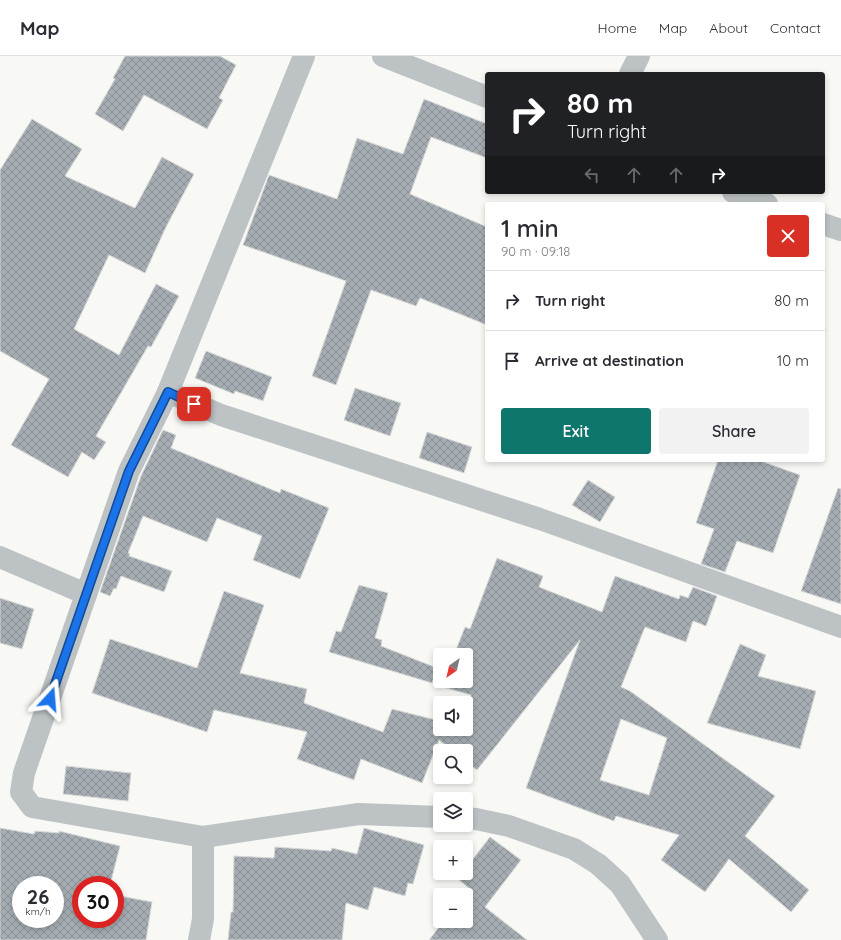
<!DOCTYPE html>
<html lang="en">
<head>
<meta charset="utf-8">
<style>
	:root { --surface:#fff; --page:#f2f2f3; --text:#2b2b33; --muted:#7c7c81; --line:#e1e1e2; --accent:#0f766e }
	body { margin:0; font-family:Quicksand,sans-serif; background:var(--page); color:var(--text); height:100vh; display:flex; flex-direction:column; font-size:15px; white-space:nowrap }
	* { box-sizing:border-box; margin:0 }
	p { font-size:13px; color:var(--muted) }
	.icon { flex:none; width:22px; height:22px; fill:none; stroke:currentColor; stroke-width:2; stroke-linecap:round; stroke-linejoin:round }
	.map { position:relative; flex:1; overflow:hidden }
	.drawer { position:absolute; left:485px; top:146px; width:340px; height:260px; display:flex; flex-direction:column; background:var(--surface); border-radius:4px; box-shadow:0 2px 6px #0003 }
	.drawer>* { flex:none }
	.hud { position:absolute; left:485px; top:16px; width:340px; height:122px; border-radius:4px; box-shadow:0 2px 6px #0003; background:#202124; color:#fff; overflow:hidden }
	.needle { width:26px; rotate:214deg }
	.tools { position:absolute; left:433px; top:592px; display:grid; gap:8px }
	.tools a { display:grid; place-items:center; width:40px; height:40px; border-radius:4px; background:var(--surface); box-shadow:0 2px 6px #0003; font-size:20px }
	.speed { position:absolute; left:12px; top:820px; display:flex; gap:8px; font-size:20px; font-weight:700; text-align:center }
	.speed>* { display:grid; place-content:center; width:52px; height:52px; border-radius:50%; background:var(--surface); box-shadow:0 2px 6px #0003; line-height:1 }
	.speed small { font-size:10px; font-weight:400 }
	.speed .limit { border:6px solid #d22; background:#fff; color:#111 }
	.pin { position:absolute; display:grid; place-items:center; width:34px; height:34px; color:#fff; margin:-17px; border-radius:8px; box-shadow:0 2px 6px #0006 }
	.me { position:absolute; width:44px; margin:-22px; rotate:19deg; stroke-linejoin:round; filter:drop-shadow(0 0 3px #0008) }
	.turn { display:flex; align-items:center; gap:14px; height:84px; padding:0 16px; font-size:18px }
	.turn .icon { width:52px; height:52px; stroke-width:2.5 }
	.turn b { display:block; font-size:28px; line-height:34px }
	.lanes { display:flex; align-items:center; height:38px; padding:0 16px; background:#0003; justify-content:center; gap:20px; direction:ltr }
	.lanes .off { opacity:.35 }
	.round { display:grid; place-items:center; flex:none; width:42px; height:42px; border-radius:4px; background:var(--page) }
	.head { display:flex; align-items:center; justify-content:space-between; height:68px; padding:0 16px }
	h1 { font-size:24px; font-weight:600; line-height:30px }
	.action { display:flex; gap:8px; margin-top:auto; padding:8px 16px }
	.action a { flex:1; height:46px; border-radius:4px; background:var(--accent); color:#fff; font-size:16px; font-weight:600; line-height:46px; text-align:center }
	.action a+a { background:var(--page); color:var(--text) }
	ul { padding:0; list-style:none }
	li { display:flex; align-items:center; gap:12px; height:60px; padding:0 16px; border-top:1px solid var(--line) }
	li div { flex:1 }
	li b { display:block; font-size:15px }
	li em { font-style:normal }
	header { display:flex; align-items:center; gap:24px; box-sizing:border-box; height:56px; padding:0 20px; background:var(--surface); border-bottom:1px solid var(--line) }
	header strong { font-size:19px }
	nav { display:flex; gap:22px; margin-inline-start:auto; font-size:14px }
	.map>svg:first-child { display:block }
	.building { fill:url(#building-cross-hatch); stroke:#d9d9d8; fill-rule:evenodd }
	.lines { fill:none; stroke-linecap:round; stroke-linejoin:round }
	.minor { stroke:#bdc2c5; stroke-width:22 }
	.route-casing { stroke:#114b97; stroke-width:10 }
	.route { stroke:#1a73e8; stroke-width:7 }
</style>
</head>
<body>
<header>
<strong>Map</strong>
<nav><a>Home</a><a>Map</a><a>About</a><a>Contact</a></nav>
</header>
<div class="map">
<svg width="841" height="884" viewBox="0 0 841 884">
	<defs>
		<pattern id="building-cross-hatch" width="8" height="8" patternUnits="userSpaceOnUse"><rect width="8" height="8" fill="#a5adb2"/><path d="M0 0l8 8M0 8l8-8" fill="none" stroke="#8a9196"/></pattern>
	</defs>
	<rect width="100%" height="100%" fill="#f8f8f5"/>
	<g class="building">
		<polygon points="125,0 220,0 236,9 219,42 223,44 207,73 144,39 123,75 95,58 115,23 113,22"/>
		<polygon points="424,43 487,68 487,102 431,81 410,138 487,171 487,269 420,242 416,250 371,234 336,329 312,320 346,225 243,189 269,119 337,143 357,82 403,98"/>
		<polygon points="32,63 82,93 65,120 135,152 162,101 194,118 166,171 145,217 109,199 74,273 119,299 156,228 179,240 151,291 148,290 96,380 106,386 94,404 82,396 68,421 11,389 49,323 0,295 0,114"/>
		<polygon points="206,295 272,321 263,345 235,335 234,338 195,322"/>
		<polygon points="355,332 401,347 390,380 344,364"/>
		<polygon points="163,374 176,379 171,392 280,437 281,433 329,452 300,523 253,504 262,480 217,462 207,486 143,460 128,497 130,498 129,500 172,515 164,536 121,520 116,533 114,532 110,540 100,536 141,420"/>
		<polygon points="427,376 472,391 464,417 419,402"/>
		<polygon points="718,404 758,404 800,419 773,497 737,485 725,516 701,508 714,473 696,467"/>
		<polygon points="588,424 615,441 600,466 572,449"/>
		<polygon points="838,432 841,433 841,548 801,535"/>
		<path d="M497,502L543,520L539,531L602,556L615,520L679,543L680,539L688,542L693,531L717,540L706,570L693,565L686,586L645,571L621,631L630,635L775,740L745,780L809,834L791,856L729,803L705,836L661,804L679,779L616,760L614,765L526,732L580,584L477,714L466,706V695H453L439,684L422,727L361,703L354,724L297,703L307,676L214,654L207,676L92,637L110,583L197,612L224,535L264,549L240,617L307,633L304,647L383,676L392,653L440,665V673H466V657L471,639L443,631L445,625H466V599H454L465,571L470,573ZM621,663L667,682L649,739L600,724Z"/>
		<polygon points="359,529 388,537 375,582 382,584 381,590 437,612 432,627 329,596 336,575 341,576"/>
		<polygon points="0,542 34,553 22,593 0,587"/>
		<polygon points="740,588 766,599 758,620 816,635 800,693 707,667"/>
		<polygon points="66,710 131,717 128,745 63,738"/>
		<path d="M0,772L34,778L35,775L59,777V775L120,790L110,829H81V863H115V839L152,846L146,884H0ZM21,829H55V863H21Z"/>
		<polygon points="364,772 424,789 413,828 408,827 405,840 374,831 368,854 346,847 342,884 228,884 231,856 233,856 234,800 274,802 275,791 331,795 332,792 357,798"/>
		<polygon points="490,781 521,804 485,851 527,884 429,884 444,865 466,865 465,839 470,833 458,823 463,817 466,817 466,812"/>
	</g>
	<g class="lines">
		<g class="minor">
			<polyline points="304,0 168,336 129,415 24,717 21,736 32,751 203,781 359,758 440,761"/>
			<polyline points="383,0 487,41"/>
			<polyline points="630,18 639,0"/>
			<polyline points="733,136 767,148"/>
			<polyline points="823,168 841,174"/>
			<polyline points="168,336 221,359 540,463 841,571"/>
			<polyline points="0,501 86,538"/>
			<polyline points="466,762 476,763 509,770 574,793 598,808 620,828 657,884"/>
			<polyline points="199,884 203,863 203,781"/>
		</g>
	</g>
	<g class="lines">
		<defs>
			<polyline id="route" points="50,643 129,415 168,336 194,348"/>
		</defs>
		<use href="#route" class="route-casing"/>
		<use href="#route" class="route"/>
	</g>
</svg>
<div class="tools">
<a><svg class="needle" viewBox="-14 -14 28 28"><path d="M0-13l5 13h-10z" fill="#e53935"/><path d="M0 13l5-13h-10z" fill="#7c7c81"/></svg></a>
<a><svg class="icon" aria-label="sound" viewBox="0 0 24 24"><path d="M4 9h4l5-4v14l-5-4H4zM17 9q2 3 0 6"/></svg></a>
<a><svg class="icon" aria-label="search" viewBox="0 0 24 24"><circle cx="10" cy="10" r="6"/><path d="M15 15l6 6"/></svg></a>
<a><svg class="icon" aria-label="layers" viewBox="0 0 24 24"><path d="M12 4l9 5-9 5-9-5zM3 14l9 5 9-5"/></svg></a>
<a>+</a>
<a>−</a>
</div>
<div class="speed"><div>26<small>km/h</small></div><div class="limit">30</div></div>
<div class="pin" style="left:194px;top:348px;background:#d93025"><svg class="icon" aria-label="arrive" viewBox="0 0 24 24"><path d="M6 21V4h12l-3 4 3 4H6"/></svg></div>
<svg class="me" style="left:50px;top:643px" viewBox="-20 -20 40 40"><path d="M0-17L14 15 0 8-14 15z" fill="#1a73e8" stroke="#fff" stroke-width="4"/></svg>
<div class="hud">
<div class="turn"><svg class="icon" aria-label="right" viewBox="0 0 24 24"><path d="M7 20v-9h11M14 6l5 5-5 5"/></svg><div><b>80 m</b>Turn right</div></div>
<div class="lanes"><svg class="icon off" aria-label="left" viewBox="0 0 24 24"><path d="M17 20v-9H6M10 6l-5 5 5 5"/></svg><svg class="icon off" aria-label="ahead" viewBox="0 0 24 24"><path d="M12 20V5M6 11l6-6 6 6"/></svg><svg class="icon off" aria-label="ahead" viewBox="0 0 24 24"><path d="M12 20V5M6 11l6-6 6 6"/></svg><svg class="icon" aria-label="right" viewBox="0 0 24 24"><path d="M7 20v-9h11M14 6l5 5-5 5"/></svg></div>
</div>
<section class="drawer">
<div class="head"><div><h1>1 min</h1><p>90 m · 09:18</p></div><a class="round" style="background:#d93025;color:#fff"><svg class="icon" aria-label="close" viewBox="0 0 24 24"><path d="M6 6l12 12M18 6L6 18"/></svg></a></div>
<ul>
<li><svg class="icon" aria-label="right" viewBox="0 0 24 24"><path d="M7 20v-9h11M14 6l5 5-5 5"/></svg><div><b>Turn right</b></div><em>80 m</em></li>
<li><svg class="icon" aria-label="arrive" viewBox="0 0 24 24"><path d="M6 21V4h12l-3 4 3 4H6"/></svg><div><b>Arrive at destination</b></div><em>10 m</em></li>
</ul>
<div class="action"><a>Exit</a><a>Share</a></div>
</section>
</div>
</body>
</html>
